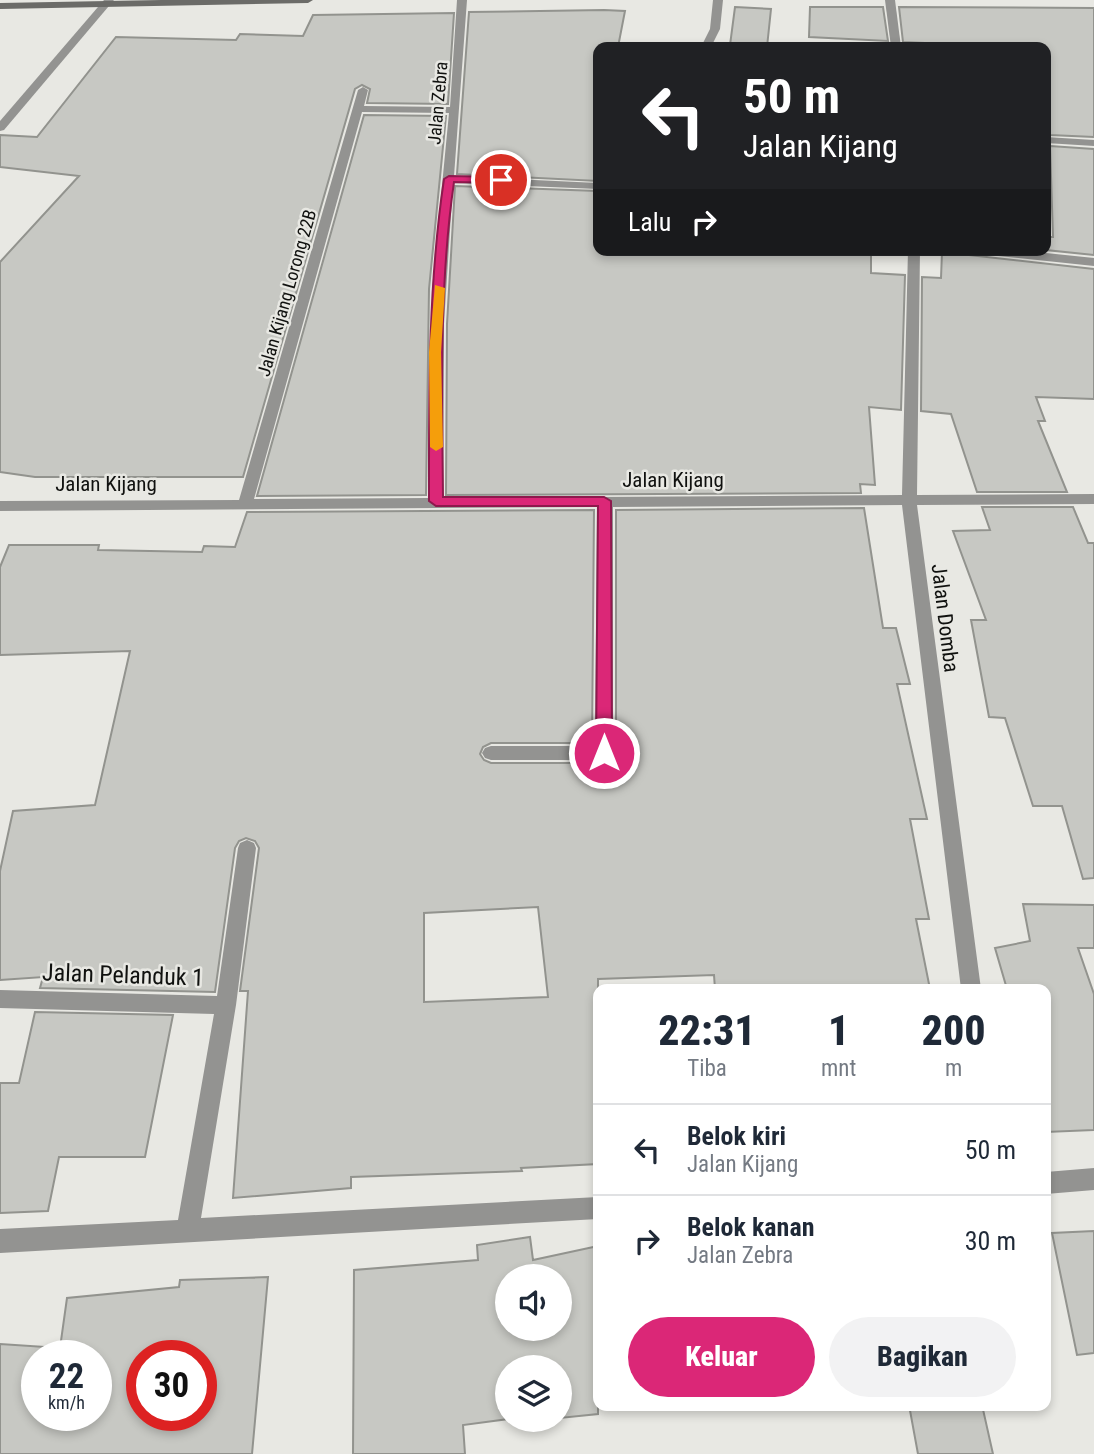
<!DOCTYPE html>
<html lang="id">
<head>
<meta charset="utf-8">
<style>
	:root { --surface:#fff; --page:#f2f2f3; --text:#1f2937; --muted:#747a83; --line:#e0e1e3; --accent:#db2777 }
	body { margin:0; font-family:"Roboto Condensed",sans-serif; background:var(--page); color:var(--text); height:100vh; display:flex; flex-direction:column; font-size:26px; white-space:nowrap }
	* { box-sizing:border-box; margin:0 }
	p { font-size:23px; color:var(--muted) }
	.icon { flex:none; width:38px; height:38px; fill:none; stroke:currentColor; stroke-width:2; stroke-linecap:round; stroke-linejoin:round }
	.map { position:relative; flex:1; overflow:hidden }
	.panel { position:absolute; left:593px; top:984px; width:458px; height:427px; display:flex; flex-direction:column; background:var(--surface); border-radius:14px; box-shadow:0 4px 10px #0003 }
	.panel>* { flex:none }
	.top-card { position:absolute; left:593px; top:42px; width:458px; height:214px; border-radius:14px; box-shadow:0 4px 10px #0003; background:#202124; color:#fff; overflow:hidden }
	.controls { position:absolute; left:495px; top:1264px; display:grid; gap:14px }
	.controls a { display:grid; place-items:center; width:77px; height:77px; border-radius:50%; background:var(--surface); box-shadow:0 4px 10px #0003; font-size:35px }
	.speed { position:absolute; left:21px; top:1340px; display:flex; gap:14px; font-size:35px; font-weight:700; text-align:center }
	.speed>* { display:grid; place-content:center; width:91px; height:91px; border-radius:50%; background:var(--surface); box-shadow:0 4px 10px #0003; line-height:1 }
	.speed small { font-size:18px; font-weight:400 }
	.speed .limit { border:10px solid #d22; background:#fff; color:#111 }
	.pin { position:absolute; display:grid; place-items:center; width:60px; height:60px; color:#fff; margin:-30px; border:4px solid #fff; border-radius:50%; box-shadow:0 2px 7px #0007 }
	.me { position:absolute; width:77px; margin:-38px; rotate:0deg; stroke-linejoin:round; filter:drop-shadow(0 0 5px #0008) }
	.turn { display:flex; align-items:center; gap:24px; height:147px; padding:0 35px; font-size:32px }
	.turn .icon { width:91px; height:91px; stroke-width:2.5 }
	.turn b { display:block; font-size:49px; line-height:60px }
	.then { display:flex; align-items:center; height:66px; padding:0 35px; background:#0003; gap:14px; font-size:26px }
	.eta { display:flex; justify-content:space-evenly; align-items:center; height:119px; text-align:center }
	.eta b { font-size:42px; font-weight:800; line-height:49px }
	.button { display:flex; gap:14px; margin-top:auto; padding:14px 35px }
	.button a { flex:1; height:80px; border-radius:42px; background:var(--accent); color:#fff; font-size:28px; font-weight:800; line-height:80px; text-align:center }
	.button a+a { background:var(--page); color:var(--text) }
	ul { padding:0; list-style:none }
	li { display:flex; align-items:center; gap:21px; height:91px; padding:0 35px; border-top:2px solid var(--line) }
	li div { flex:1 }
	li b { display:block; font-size:26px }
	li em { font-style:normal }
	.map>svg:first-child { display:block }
	.building { fill:#c7c8c3; stroke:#92938e; stroke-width:2; fill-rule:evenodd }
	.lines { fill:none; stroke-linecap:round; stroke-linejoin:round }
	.minor { fill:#939391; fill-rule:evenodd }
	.tertiary { fill:#939391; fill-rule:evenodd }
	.secondary { fill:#6b6b68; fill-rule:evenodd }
	.route { fill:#db2777; stroke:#8e194d; stroke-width:2 }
	.slow { fill:#f59e0b }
	.labels { text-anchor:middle; stroke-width:5; stroke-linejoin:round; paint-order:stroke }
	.far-street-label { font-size:18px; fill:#10110f; stroke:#e8e8e3 }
	.street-label { font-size:21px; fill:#10110f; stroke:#e8e8e3 }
	.near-street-label { font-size:24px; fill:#10110f; stroke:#e8e8e3 }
</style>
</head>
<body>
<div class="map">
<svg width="1094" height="1454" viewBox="0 0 1094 1454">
	<rect width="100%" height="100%" fill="#e8e8e3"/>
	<g class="building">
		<polygon points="735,7 771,9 767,47 730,45"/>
		<polygon points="810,7 883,7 888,41 809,37"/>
		<polygon points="899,7 1094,8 1094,137 1050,135 1050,126 1046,126 1046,47 924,47 924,43 903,42"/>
		<polygon points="604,10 625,11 618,47 598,47 598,181 457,174 469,12"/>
		<polygon points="454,13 448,104 367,103 370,89 362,85 355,89 243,477 35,477 0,472 0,262 79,176 0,167 0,135 37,137 116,37 236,40 240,34 303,36 313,15"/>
		<polygon points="364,115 446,116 429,289 426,495 257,496"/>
		<polygon points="1050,146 1094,149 1094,255 1046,250 1046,237 1053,237"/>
		<polygon points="455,186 598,191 598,250 871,250 871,273 905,275 901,410 869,407 875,485 860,484 861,493 446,495 447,324"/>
		<polygon points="942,252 1094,269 1094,399 1036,397 1045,421 1038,421 1067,492 977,492 951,414 921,411 922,277 941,278"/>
		<polygon points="982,507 1073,507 1088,543 1094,543 1094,878 1083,879 1062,806 1033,806 1005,718 989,717 971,620 986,620 953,531 990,530"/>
		<path d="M864,508L883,628H896L910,684H897L927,819H910L929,919H916L930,989H715L714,975L598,979V1164L521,1168L522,1171L351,1177V1188L233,1198L248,991H240L259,848L255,841L246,838L239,841L235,848L215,992L40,988L43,977L0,980V871L13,811L95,805L130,651L0,655V567L9,545H99L98,550L202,552L204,546L235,547L247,512L594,510L592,743H491L483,747L480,754L484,760L491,763H604L612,759L616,753V510ZM538,907L548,997L424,1002V913Z"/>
		<polygon points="1023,904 1094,905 1094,948 1078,948 1094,994 1094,1130 1046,1132 1046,989 1007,989 995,948 1030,941"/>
		<polygon points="35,1012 173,1015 145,1157 59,1157 48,1211 0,1213 0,1083 19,1083"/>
		<polygon points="1094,1231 1094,1353 1077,1355 1052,1233"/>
		<path d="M530,1237L533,1260L598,1246V1414L560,1418V1367H508V1419L463,1425L465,1454H353L354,1270L478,1260L477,1245ZM508,1276H560V1328H508Z"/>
		<path d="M268,1277L252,1454H0V1344L60,1348L67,1298L179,1287L180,1280ZM37,1356H96V1416H37ZM142,1356H201V1416H142Z"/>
		<polygon points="909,1405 982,1405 993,1454 918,1454"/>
	</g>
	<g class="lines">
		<g class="minor">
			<path d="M457,0H467L454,176L598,183V189L453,183L444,324L443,498L902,495L908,250H920L917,495L1094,494V504L917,505L981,989H961L902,505L613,507V753L610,758L604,760H491L485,758L482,753L485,748L491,746H595L597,507L0,511V501L239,500L358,90L363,87L368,90L364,106L450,107ZM362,112L449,113L432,289L429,498L254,499Z"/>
			<polygon points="713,0 723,0 720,29 711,47 701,47 710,29"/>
			<polygon points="885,0 895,0 901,47 891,47"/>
			<polygon points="1046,137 1094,140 1094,146 1046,143"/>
			<polygon points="973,250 1017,250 1094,258 1094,266 979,254"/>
			<polygon points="247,840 254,843 256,848 236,1005 201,1218 598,1197 598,1219 0,1253 0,1229 178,1220 214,1014 0,1008 0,990 217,996 238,848 240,843"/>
			<polygon points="1094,1168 1094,1190 1046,1194 1046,1172"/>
		</g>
		<polygon class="tertiary" points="104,0 114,0 4,130 0,131 0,121"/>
		<polygon class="secondary" points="161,0 313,0 308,3 0,9 0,3"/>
	</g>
	<path class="route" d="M449,176L501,177L506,180L501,183L454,182C439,286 442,392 443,497H604L611,501L612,753L604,759L596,753L598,506H436L429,501C429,394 428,286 444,179Z"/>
	<polygon class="slow" points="435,285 445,288 441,352 443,447 436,451 430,447 429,352"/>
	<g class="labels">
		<g class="far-street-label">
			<text transform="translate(438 103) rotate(-85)" y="6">Jalan Zebra</text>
			<text transform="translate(287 293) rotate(-74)" y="6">Jalan Kijang Lorong 22B</text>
		</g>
		<g class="street-label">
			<text x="673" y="487">Jalan Kijang</text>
			<text x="106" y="491">Jalan Kijang</text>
			<text transform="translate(945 618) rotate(83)" y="7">Jalan Domba</text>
		</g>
		<g class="near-street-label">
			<text transform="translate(123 975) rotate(2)" y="8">Jalan Pelanduk 1</text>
		</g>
	</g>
</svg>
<div class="controls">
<a><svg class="icon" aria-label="sound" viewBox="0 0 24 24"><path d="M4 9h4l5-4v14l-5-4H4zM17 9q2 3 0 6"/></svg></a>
<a><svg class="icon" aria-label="layers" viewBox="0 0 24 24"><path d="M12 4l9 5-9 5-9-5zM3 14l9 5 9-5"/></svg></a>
</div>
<div class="speed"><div>22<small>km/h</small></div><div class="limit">30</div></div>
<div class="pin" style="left:501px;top:180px;background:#d93025"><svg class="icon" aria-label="arrive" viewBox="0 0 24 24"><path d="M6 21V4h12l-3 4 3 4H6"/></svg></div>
<svg class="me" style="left:604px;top:753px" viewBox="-20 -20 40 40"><circle r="17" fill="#db2777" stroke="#fff" stroke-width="3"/><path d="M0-11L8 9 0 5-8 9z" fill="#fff"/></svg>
<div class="top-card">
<div class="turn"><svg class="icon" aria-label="left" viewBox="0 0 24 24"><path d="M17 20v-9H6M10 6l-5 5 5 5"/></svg><div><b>50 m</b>Jalan Kijang</div></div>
<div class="then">Lalu<svg class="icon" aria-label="right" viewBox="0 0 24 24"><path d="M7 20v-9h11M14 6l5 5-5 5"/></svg></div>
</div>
<section class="panel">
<div class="eta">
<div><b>22:31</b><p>Tiba</p></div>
<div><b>1</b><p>mnt</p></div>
<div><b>200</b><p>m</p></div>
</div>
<ul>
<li><svg class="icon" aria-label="left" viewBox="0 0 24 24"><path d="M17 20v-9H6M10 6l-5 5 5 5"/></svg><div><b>Belok kiri</b><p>Jalan Kijang</p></div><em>50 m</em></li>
<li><svg class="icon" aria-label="right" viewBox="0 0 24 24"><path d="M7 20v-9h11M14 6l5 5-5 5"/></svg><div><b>Belok kanan</b><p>Jalan Zebra</p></div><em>30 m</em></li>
</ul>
<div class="button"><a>Keluar</a><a>Bagikan</a></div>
</section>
</div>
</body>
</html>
